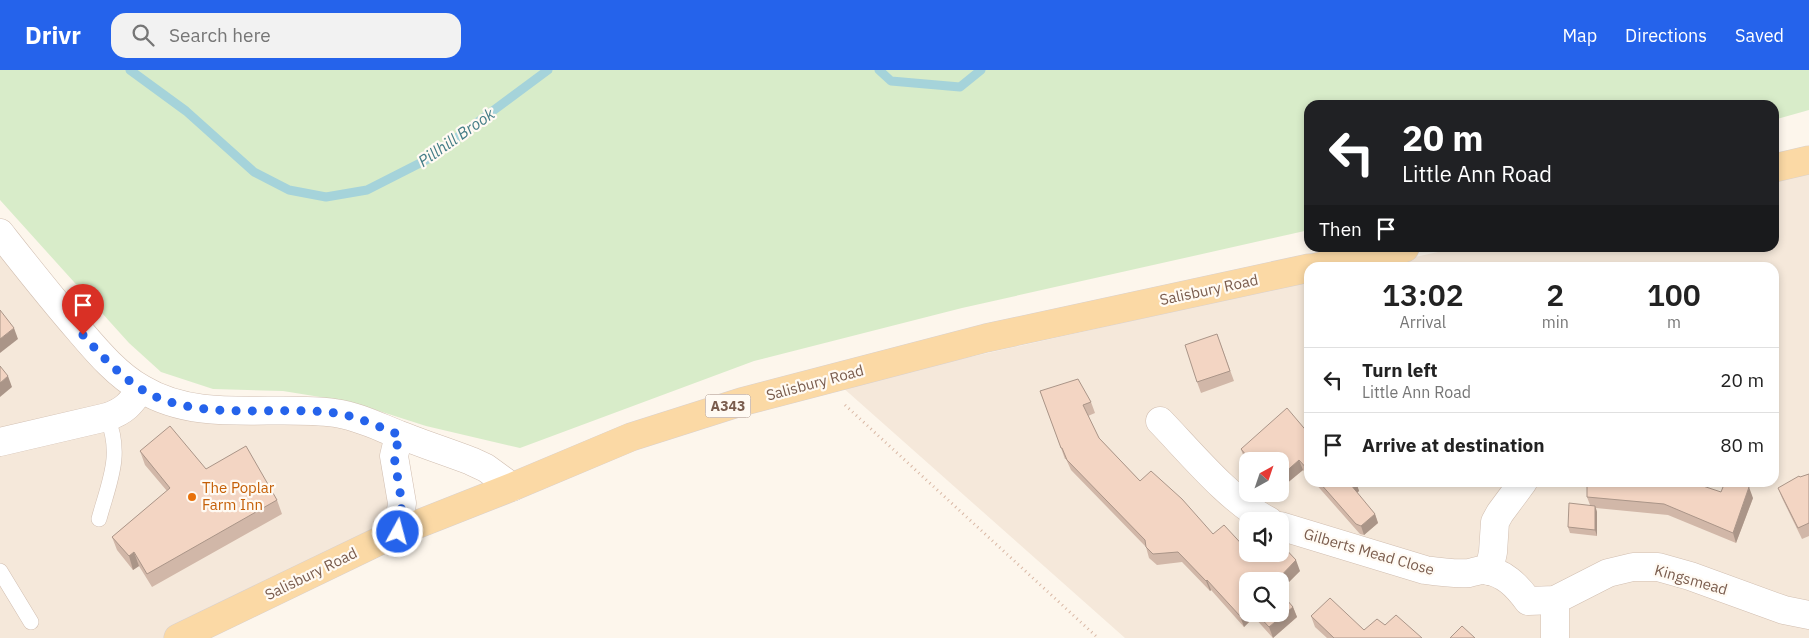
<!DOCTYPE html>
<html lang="en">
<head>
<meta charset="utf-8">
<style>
	:root { --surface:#fff; --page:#f2f2f2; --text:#222; --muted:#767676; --line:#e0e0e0; --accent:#2563eb }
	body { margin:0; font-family:"IBM Plex Sans",sans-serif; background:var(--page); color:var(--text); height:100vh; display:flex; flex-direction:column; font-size:19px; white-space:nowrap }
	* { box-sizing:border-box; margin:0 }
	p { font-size:16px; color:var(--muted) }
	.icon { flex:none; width:28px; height:28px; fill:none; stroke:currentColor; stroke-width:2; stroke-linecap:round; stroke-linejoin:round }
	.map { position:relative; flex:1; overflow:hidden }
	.side { position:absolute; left:1304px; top:192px; width:475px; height:225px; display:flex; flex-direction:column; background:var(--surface); border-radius:15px; box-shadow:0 2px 8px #0003 }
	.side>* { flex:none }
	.banner { position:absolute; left:1304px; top:30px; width:475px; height:152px; border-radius:15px; box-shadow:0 2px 8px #0003; background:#202124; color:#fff; overflow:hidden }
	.needle { width:32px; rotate:40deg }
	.buttons { position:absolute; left:1239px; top:382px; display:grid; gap:10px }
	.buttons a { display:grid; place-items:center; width:50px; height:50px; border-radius:10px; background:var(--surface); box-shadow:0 2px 8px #0003; font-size:25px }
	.pin { position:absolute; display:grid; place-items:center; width:42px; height:42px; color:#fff; margin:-51px -21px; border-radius:50% 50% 50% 0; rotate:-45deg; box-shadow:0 0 5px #0007 }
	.pin .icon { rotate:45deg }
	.me { position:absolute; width:55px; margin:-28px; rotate:7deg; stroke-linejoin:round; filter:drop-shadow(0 0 4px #0008) }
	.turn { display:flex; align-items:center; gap:18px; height:105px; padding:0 15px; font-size:22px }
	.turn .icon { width:65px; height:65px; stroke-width:2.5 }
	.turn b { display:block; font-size:35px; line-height:42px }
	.then { display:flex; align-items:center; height:48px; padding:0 15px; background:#0003; gap:10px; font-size:19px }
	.eta { display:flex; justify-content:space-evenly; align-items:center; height:85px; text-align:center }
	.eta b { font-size:30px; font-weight:600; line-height:35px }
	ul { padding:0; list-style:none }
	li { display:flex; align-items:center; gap:15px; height:65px; padding:0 15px; border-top:1px solid var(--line) }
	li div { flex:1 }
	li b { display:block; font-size:19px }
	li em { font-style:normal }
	header { display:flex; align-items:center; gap:30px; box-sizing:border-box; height:70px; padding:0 25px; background:var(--accent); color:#fff }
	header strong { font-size:24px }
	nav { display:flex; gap:28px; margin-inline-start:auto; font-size:18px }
	.search { width:350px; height:45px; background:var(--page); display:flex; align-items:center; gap:12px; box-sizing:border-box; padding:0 18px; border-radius:15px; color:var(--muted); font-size:19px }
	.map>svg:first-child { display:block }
	.residential { fill:#f5e8da; fill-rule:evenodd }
	.green { fill:#d8ecc9 }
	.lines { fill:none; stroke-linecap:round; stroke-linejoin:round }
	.stream { stroke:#a5d3da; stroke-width:9 }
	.service-casing { stroke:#d1beb0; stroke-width:16 }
	.minor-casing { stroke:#d1beb0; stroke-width:29 }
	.primary-casing { stroke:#dad1cd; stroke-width:29 }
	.path { stroke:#d9b8a5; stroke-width:3; stroke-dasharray:1 4; stroke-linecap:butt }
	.service { stroke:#fff; stroke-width:15 }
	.minor { stroke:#fff; stroke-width:28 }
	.primary { stroke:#fbd9a5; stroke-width:28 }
	.wall { fill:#d1b7a8 }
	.shaded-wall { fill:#aa9588 }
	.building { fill:#f3d5c3; stroke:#aa9588 }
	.route { stroke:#2563eb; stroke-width:9; stroke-dasharray:0 16.2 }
	.food-dot { fill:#e8710a; stroke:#fffaf3; stroke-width:2 }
	.labels { text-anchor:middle; stroke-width:4.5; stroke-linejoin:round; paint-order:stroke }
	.shield { fill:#fffaf3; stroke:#a28b7f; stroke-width:1 }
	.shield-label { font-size:14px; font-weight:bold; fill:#7a5c4d }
	.street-label { font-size:15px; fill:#7a5c4d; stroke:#fffaf3 }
	.food-label { font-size:15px; fill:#c56008; stroke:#fffaf3; text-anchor:start }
	.water-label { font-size:16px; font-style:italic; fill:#437c86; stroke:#fffaf3 }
</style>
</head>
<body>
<header>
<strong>Drivr</strong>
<div class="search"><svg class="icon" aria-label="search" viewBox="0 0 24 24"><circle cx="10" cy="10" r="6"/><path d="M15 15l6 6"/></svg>Search here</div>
<nav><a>Map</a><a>Directions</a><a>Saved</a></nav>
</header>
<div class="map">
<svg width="1809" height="568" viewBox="0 0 1809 568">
	<rect width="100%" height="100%" fill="#fdf6ec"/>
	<g class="residential">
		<path d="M1809,98V568H1125L841,316L1309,211V412H1774V198L1368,197L1457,178H1774V106ZM1248,391H1280V424H1248ZM1248,451H1280V484H1248ZM1248,511H1280V544H1248Z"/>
		<polygon points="0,163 141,319 399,365 398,462 178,568 0,568"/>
	</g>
	<polygon class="green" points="0,0 1809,0 1809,40 1774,50 1774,35 1309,35 1309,160 962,238 754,291 520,378 426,356 351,332 283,321 213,319 161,302 129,273 0,130"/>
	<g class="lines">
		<g class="stream">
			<polyline points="130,0 186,41 254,102 289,120 326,127 367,120 428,89 548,0"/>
			<polyline points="879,0 891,11 960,17 981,0"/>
		</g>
		<defs>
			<g id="service">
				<path d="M99,449C109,412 123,385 107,347"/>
				<polyline points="0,501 31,552"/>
			</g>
			<g id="minor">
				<path d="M0,163C26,196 51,228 79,260C97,281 117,305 142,319C200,354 272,334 335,343C358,346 379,357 400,365C423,374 447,382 471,391L486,398L512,417"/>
				<path d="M1160,351C1191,383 1230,431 1269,451"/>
				<path d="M0,372L107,347C125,341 130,334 141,319"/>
				<path d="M1280,456L1425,500C1439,502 1454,504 1469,503C1474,502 1479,500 1484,500C1504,502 1517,516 1528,531L1555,530L1608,503L1633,497H1658L1690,506L1784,540L1809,545"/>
				<polyline points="398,462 402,433 394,386 399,365"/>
				<polyline points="1489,501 1493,482 1495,452 1500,443 1523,412"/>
				<polyline points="1555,568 1555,530"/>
			</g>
			<g id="primary">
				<polyline points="1774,98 1809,90"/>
				<polyline points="1313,198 1405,178"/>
				<polyline points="178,568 398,462 512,417 631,367 741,332 986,268 1309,198"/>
			</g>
		</defs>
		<use href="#service" class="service-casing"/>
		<use href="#minor" class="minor-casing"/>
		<use href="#primary" class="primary-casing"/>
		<polyline class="path" points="845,335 1098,568"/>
		<use href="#service" class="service"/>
		<use href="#minor" class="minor"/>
		<use href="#primary" class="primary"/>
	</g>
	<g class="wall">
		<polygon points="1217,264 1234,311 1201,323 1197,312"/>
		<polygon points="1040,321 1091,332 1095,343 1088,346 1099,368 1140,411 1213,464 1256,490 1300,501 1280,521 1248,511 1248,544 1280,544 1293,537 1297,547 1273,568 1254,547 1244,557 1211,520 1210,521 1182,492 1157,495 1149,488 1146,477 1071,400 1066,389 1065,389"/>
		<polygon points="1309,364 1309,407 1303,400 1286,414 1280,408 1280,391 1248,391 1248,392 1244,388 1241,379"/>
		<polygon points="140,381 206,399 277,430 282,444 152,517 139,496 133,500 117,480 112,467 167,421 145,395"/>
		<polygon points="1809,404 1809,466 1802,469 1782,428 1778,418 1800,407"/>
		<polygon points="1314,412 1356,412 1359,421 1357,423 1375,444 1378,453 1364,465 1360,464"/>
		<polygon points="1721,422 1753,428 1736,473 1668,445 1596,438 1597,442 1597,466 1570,463 1568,457 1590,435 1587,427"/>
		<polygon points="1311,546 1364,560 1385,555 1422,568 1327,568 1315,557"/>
	</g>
	<g class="shaded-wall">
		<polygon points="14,258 18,269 0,283 0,269"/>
		<polygon points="8,306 12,317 0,327 0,313"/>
		<polygon points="1299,390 1303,400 1286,414 1282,405"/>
		<polygon points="1354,412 1356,412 1359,421 1354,425 1351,415"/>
		<polygon points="1424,412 1428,412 1425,416"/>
		<polygon points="1749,417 1753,428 1736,473 1733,463"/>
		<polygon points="1595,436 1597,442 1597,466 1595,460"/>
		<polygon points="1375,444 1378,453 1364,465 1361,456"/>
		<polygon points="134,482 139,496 133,500 129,486"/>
		<polygon points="1296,490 1300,501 1280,521 1280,511 1276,511"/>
		<polygon points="1207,510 1211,520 1210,521 1206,511"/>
		<polygon points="1293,537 1297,547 1273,568 1269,557"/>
		<polygon points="1248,538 1248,544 1252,544 1254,547 1244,557 1240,546"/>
	</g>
	<g class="building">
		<polygon points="0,240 14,258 0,269"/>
		<polygon points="1217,264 1230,301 1197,312 1185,275"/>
		<polygon points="0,296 8,306 0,313"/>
		<polygon points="1078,309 1091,332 1083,335 1099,368 1140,411 1151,401 1182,429 1213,464 1224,455 1248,481 1248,484 1250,484 1256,490 1262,484 1280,484 1280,473 1296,490 1276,511 1248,511 1248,538 1240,546 1207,510 1206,511 1178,482 1153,484 1146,477 1145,470 1067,390 1062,378 1061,378 1040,321"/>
		<polygon points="1287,338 1309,364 1309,401 1299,390 1282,405 1280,402 1280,391 1251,391 1241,379"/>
		<polygon points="170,356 206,399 246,376 277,430 147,504 134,482 129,486 112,467 170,418 140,381"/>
		<polygon points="1809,404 1809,453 1798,458 1778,418 1799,406 1800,407"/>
		<polygon points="1319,412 1354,412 1351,415 1375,444 1361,456 1356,454"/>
		<polygon points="1587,412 1691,412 1721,422 1725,412 1737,412 1749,417 1733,463 1664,434 1587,427"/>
		<polygon points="1569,433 1595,436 1595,460 1568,457"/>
		<polygon points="1280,522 1293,537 1269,557 1257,544 1280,544"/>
		<polygon points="1330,528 1364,560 1377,549 1385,555 1396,545 1422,568 1334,568 1311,546"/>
		<polygon points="1462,556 1475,568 1450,568"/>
	</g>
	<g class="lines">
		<path class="route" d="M83,265C100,284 119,305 141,319C196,353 273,335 335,343C357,346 379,357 400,365L394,386L402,434L398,462"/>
	</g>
	<circle class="food-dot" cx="192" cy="427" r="5"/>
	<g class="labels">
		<rect class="shield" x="705.5" y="324.5" width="45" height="23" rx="4"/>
		<g class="shield-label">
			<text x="728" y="341">A343</text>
		</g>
		<g class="street-label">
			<text transform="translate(1209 220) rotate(-12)" y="5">Salisbury Road</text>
			<text transform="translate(815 313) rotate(-15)" y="5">Salisbury Road</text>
			<text transform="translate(1369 482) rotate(16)" y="5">Gilberts Mead Close</text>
			<text transform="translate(311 504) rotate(-26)" y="5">Salisbury Road</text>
			<text transform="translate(1691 510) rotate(16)" y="5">Kingsmead</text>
		</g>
		<g class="food-label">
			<text x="202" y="423">The Poplar<tspan x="202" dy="17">Farm Inn</tspan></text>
		</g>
		<g class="water-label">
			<text transform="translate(456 67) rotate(-35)" y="6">Pillhill Brook</text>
		</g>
	</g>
</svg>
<div class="buttons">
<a><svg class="needle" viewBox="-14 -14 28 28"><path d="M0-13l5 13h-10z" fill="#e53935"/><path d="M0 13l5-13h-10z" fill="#767676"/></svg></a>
<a><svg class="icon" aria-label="sound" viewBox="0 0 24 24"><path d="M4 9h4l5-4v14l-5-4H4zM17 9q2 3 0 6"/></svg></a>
<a><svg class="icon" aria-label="search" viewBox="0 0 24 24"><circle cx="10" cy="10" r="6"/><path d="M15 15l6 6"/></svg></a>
</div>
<div class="pin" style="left:83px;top:265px;background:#d93025"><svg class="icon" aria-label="arrive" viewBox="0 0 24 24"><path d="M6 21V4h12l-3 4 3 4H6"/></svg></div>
<svg class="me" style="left:398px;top:462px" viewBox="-20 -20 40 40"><circle r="17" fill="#2563eb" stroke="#fff" stroke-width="3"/><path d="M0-11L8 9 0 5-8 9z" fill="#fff"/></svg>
<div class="banner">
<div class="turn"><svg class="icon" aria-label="left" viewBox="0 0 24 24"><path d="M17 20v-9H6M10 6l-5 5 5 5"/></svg><div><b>20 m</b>Little Ann Road</div></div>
<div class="then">Then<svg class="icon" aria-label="arrive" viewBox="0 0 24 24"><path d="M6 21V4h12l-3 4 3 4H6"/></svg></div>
</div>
<section class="side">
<div class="eta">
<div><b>13:02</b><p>Arrival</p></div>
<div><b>2</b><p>min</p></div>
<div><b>100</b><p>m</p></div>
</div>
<ul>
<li><svg class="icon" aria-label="left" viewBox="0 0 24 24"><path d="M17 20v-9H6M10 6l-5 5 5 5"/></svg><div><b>Turn left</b><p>Little Ann Road</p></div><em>20 m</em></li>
<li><svg class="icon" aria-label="arrive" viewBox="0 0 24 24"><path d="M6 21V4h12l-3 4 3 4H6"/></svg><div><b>Arrive at destination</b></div><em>80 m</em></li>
</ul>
</section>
</div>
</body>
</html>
